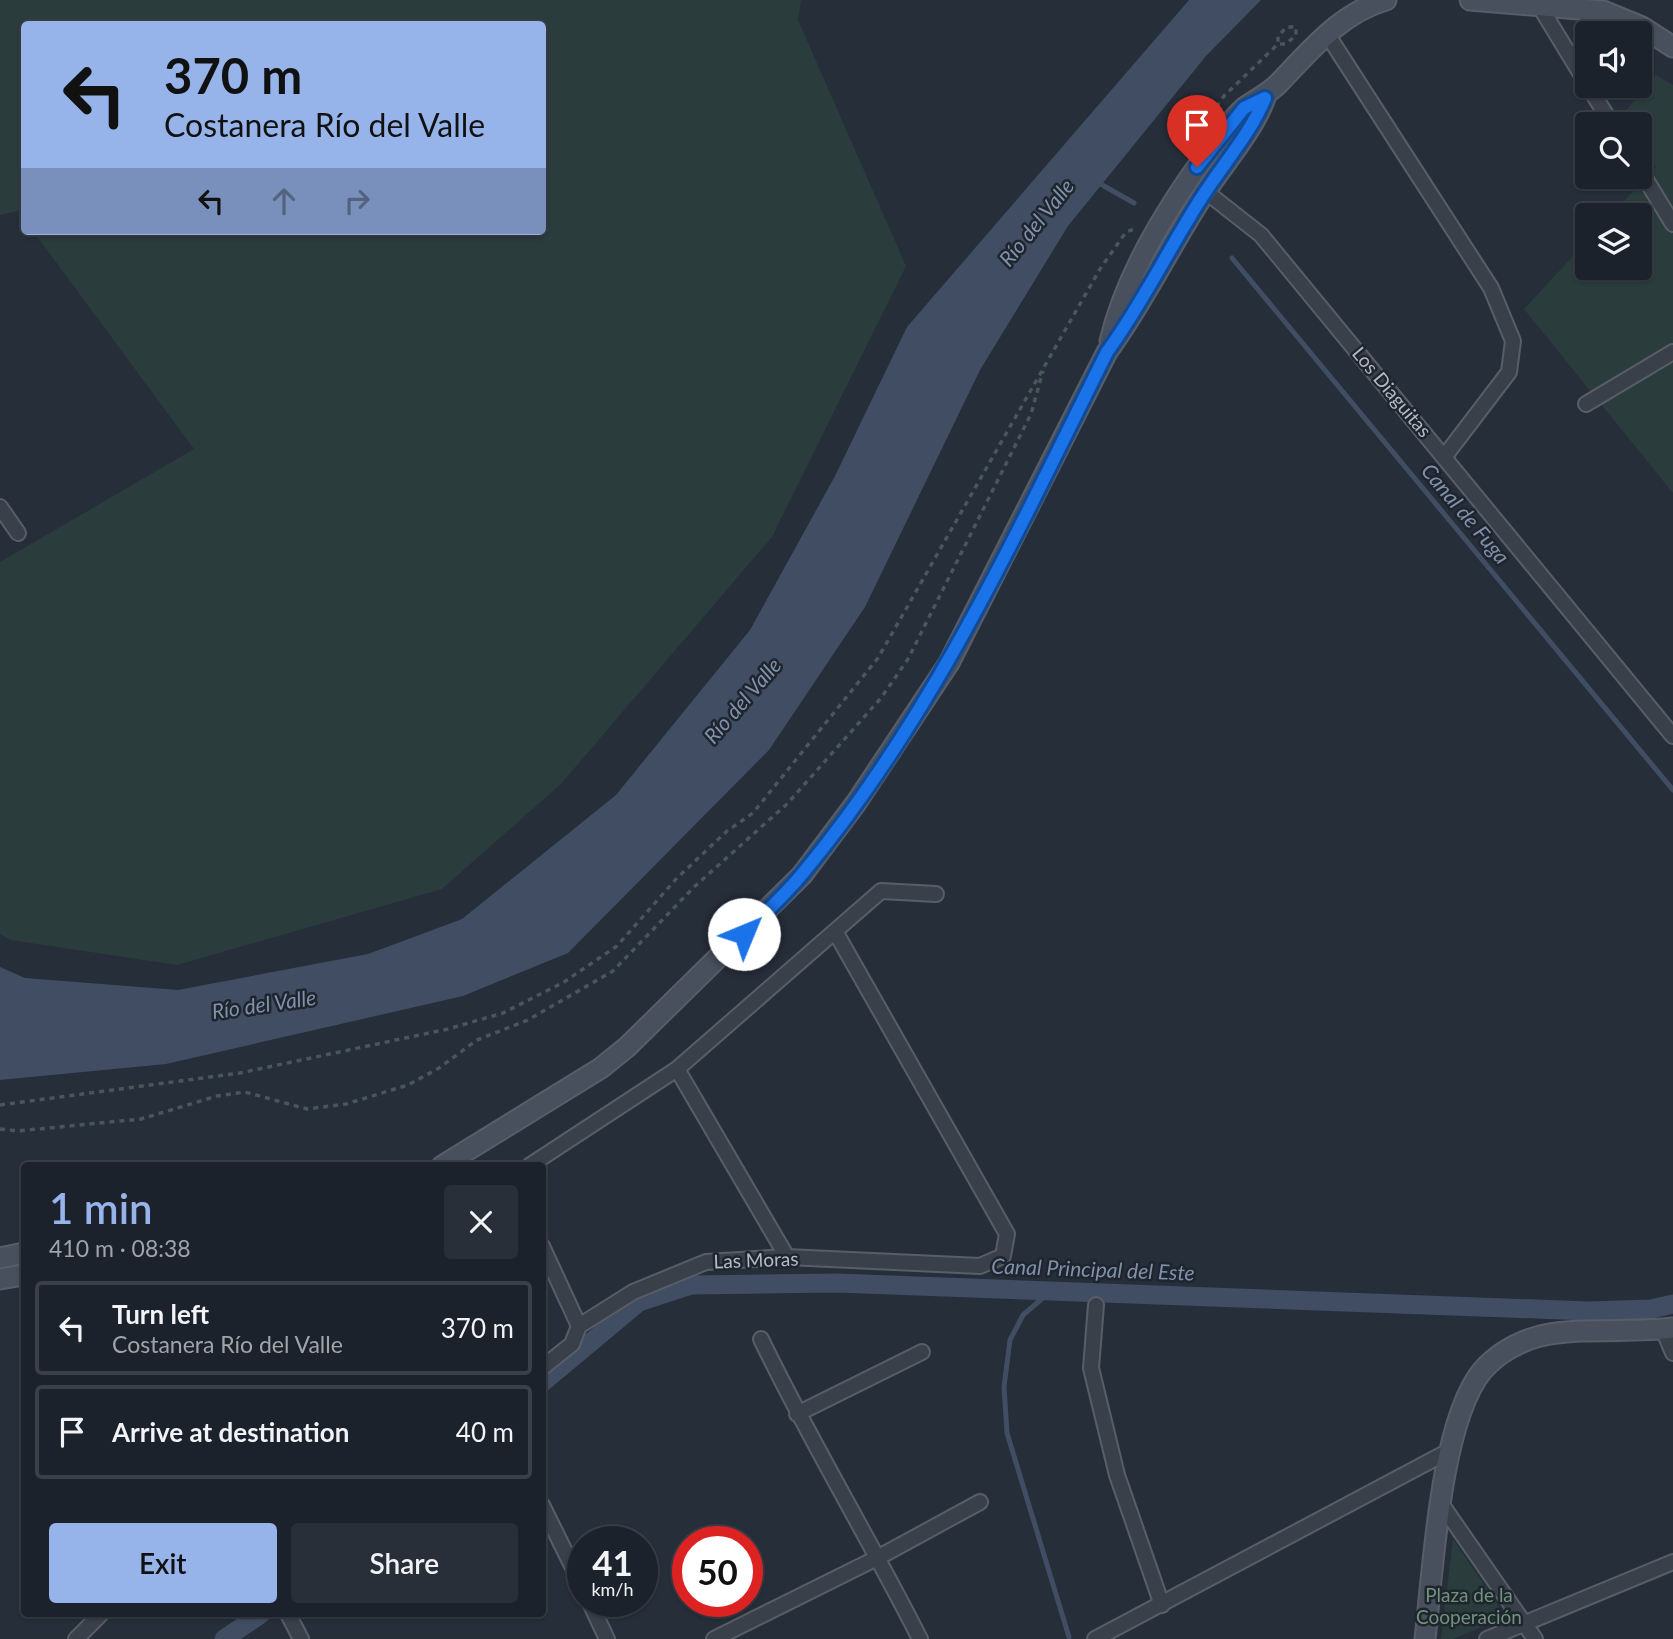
<!DOCTYPE html>
<html lang="en">
<head>
<meta charset="utf-8">
<style>
	:root { --surface:#1c222c; --page:#292f38; --text:#f1f3f6; --muted:#a0a4a9; --line:#3a3f48; --accent:#96b4ea }
	body { margin:0; font-family:Lato,sans-serif; background:var(--page); color:var(--text); height:100vh; display:flex; flex-direction:column; font-size:26px; white-space:nowrap }
	* { box-sizing:border-box; margin:0 }
	p { font-size:23px; color:var(--muted) }
	.icon { flex:none; width:38px; height:38px; fill:none; stroke:currentColor; stroke-width:2; stroke-linecap:round; stroke-linejoin:round }
	.map { position:relative; flex:1; overflow:hidden }
	.drawer { position:absolute; left:21px; top:1162px; width:525px; height:455px; display:flex; flex-direction:column; background:var(--surface); border-radius:7px; box-shadow:0 2px 5px #0004,0 0 0 2px var(--line) }
	.drawer>* { flex:none }
	.top-card { position:absolute; left:21px; top:21px; width:525px; height:214px; border-radius:7px; box-shadow:0 2px 5px #0004,0 0 0 2px var(--line); background:#96b4ea; color:#111; overflow:hidden }
	.buttons { position:absolute; left:1575px; top:21px; display:grid; gap:14px }
	.buttons a { display:grid; place-items:center; width:77px; height:77px; border-radius:7px; background:var(--surface); box-shadow:0 2px 5px #0004,0 0 0 2px var(--line); font-size:35px }
	.speed { position:absolute; left:567px; top:1526px; display:flex; gap:14px; font-size:35px; font-weight:700; text-align:center }
	.speed>* { display:grid; place-content:center; width:91px; height:91px; border-radius:50%; background:var(--surface); box-shadow:0 2px 5px #0004,0 0 0 2px var(--line); line-height:1 }
	.speed small { font-size:18px; font-weight:400 }
	.speed .limit { border:10px solid #d22; background:#fff; color:#111 }
	.pin { position:absolute; display:grid; place-items:center; width:60px; height:60px; color:#fff; margin:-72px -30px; border-radius:50% 50% 50% 0; rotate:-45deg; box-shadow:0 0 7px #0007 }
	.pin .icon { rotate:45deg }
	.me { position:absolute; width:77px; margin:-38px; rotate:45deg; stroke-linejoin:round; filter:drop-shadow(0 0 5px #0008) }
	.turn { display:flex; align-items:center; gap:24px; height:147px; padding:0 28px; font-size:32px }
	.turn .icon { width:91px; height:91px; stroke-width:2.5 }
	.turn b { display:block; font-size:49px; line-height:60px }
	.lanes { display:flex; align-items:center; height:66px; padding:0 28px; background:#0003; justify-content:center; gap:35px; direction:ltr }
	.lanes .off { opacity:.35 }
	.round { display:grid; place-items:center; flex:none; width:74px; height:74px; border-radius:7px; background:var(--page) }
	.summary { display:flex; align-items:center; justify-content:space-between; height:119px; padding:0 28px }
	h1 { font-size:42px; font-weight:600; line-height:52px; color:var(--accent) }
	.primary-button { display:flex; gap:14px; margin-top:auto; padding:14px 28px }
	.primary-button a { flex:1; height:80px; border-radius:7px; background:var(--accent); color:#111; font-size:28px; font-weight:600; line-height:80px; text-align:center }
	.primary-button a+a { background:var(--page); color:var(--text) }
	ul { padding:0; list-style:none }
	li { display:flex; align-items:center; gap:21px; height:94px; margin:0 14px 10px; padding:0 14px; border:4px solid var(--line); border-radius:7px }
	li div { flex:1 }
	li b { display:block; font-size:26px }
	li em { font-style:normal }
	.map>svg:first-child { display:block }
	.green { fill:#2b3c3d }
	.water { fill:#404d63 }
	.lines { fill:none; stroke-linecap:round; stroke-linejoin:round }
	.stream { stroke:#404d63; stroke-width:5 }
	.canal { stroke:#404d63; stroke-width:19 }
	.street-casing { stroke:#585e68; stroke-width:18 }
	.secondary-casing { stroke:#585e68; stroke-width:23 }
	.path { stroke:#48575a; stroke-width:3.5; stroke-dasharray:5 5; stroke-linecap:butt }
	.street { stroke:#3a404a; stroke-width:14 }
	.secondary { stroke:#484f5d; stroke-width:19 }
	.route-casing { stroke:#114b97; stroke-width:18 }
	.route { stroke:#1a73e8; stroke-width:12 }
	.labels { text-anchor:middle; stroke-width:5; stroke-linejoin:round; paint-order:stroke }
	.street-label { font-size:19px; fill:#b5bbc6; stroke:#1f252f }
	.park-label { font-size:19px; fill:#709379; stroke:#1f252f }
	.water-label { font-size:21px; font-style:italic; fill:#8191aa; stroke:#1f252f }
</style>
</head>
<body>
<div class="map">
<svg width="1673" height="1639" viewBox="0 0 1673 1639">
	<rect width="100%" height="100%" fill="#262e3a"/>
	<g class="green">
		<polygon points="0,0 801,0 798,20 906,266 772,537 561,784 442,889 177,965 11,940 0,934 0,562 194,449 33,231 542,231 542,24 24,24 24,220 18,211 0,215"/>
		<polygon points="1656,75 1673,85 1673,493 1524,309 1587,241 1587,268 1640,268 1640,215 1611,215 1656,167 1640,143 1640,124 1628,124 1622,115"/>
		<polygon points="1453,1539 1506,1617 1453,1639 1441,1639"/>
	</g>
	<polygon class="water" points="1189,0 1261,0 1206,56 1068,226 980,370 865,607 769,750 568,953 463,996 166,1064 0,1080 0,967 25,978 178,990 368,954 462,919 616,795 750,630 835,476 907,327"/>
	<g class="lines">
		<g class="stream">
			<polyline points="1097,182 1134,203"/>
			<polyline points="1232,258 1673,790"/>
			<polyline points="1051,1291 1023,1315 1010,1340 1004,1387 1007,1433 1069,1637"/>
		</g>
		<g class="canal">
			<polyline points="542,1383 639,1302 691,1285 837,1283 1588,1311 1651,1309 1673,1304"/>
			<polyline points="224,1639 261,1614"/>
		</g>
		<defs>
			<g id="street">
				<polyline points="1539,5 1587,84"/>
				<polyline points="1327,34 1491,288 1513,341 1509,372 1445,456"/>
				<polyline points="1588,86 1612,124"/>
				<polyline points="1640,170 1673,224"/>
				<polyline points="1205,191 1261,235 1673,736"/>
				<polyline points="1586,404 1673,352"/>
				<polyline points="0,507 18,533"/>
				<polyline points="677,1069 787,1257"/>
				<polyline points="529,1166 677,1069 881,891 936,894"/>
				<polyline points="542,1246 579,1326"/>
				<polyline points="1096,1305 1091,1368 1117,1475 1162,1605"/>
				<polyline points="1663,1329 1673,1353"/>
				<path d="M761,1339C810,1441 869,1538 920,1639"/>
				<polyline points="542,1368 572,1344 579,1326 633,1292 706,1262 787,1257 980,1266 1003,1256 1007,1234 836,933"/>
				<polyline points="797,1414 922,1352"/>
				<polyline points="542,1505 583,1588"/>
				<polyline points="1442,1505 1535,1639"/>
				<polyline points="589,1601 607,1639"/>
				<polyline points="288,1614 301,1639"/>
				<polyline points="76,1639 101,1614"/>
				<polyline points="714,1639 879,1557 980,1502"/>
				<polyline points="1095,1639 1449,1451"/>
				<polyline points="1487,1639 1673,1562"/>
			</g>
			<g id="secondary">
				<polyline points="1470,0 1603,11 1642,27 1673,47"/>
				<path d="M1110,341C1127,271 1170,203 1213,145C1223,133 1232,118 1244,108C1256,99 1267,95 1278,84C1310,51 1340,13 1386,0"/>
				<path d="M442,1166L601,1068L627,1047L802,875L856,803L949,663L1107,352C1143,303 1169,248 1202,197C1223,164 1252,133 1265,98"/>
				<polyline points="0,1258 24,1253"/>
				<polyline points="0,1279 24,1275"/>
				<path d="M1425,1639C1433,1571 1440,1423 1482,1371C1497,1354 1518,1342 1540,1336C1579,1327 1632,1333 1673,1328"/>
			</g>
		</defs>
		<use href="#street" class="street-casing"/>
		<use href="#secondary" class="secondary-casing"/>
		<g class="path">
			<polyline points="1205,123 1224,96 1278,44 1286,44 1296,35 1296,27 1287,27 1278,36 1278,44"/>
			<polyline points="0,1105 240,1073 448,1029 503,1013 564,982 617,946 677,878 727,831 753,813 878,658 1100,269 1126,232 1137,228"/>
			<polyline points="0,1129 18,1131 141,1119 217,1096 245,1092 307,1109 346,1104 408,1085 439,1068 477,1040 528,1020 613,971 694,887 787,804 881,698 908,659 1031,414 1043,371"/>
		</g>
		<use href="#street" class="street"/>
		<use href="#secondary" class="secondary"/>
	</g>
	<g class="lines">
		<defs>
			<path id="route" d="M744,934C764,914 785,895 803,873C933,717 1017,532 1107,352C1143,303 1169,248 1202,197C1223,164 1251,133 1265,98L1244,108L1197,167"/>
		</defs>
		<use href="#route" class="route-casing"/>
		<use href="#route" class="route"/>
	</g>
	<g class="labels">
		<g class="street-label">
			<text transform="translate(1392 392) rotate(50)" y="7">Los Diaguitas</text>
			<text transform="translate(756 1260) rotate(-2)" y="7">Las Moras</text>
		</g>
		<g class="park-label">
			<text x="1469" y="1602">Plaza de la<tspan x="1469" dy="22">Cooperación</tspan></text>
		</g>
		<g class="water-label">
			<text transform="translate(1037 223) rotate(-51)" y="7">Río del Valle</text>
			<text transform="translate(1465 514) rotate(50)" y="7">Canal de Fuga</text>
			<text transform="translate(743 701) rotate(-49)" y="7">Río del Valle</text>
			<text transform="translate(264 1005) rotate(-8)" y="7">Río del Valle</text>
			<text transform="translate(1093 1270) rotate(2)" y="7">Canal Principal del Este</text>
		</g>
	</g>
</svg>
<div class="buttons">
<a><svg class="icon" aria-label="sound" viewBox="0 0 24 24"><path d="M4 9h4l5-4v14l-5-4H4zM17 9q2 3 0 6"/></svg></a>
<a><svg class="icon" aria-label="search" viewBox="0 0 24 24"><circle cx="10" cy="10" r="6"/><path d="M15 15l6 6"/></svg></a>
<a><svg class="icon" aria-label="layers" viewBox="0 0 24 24"><path d="M12 4l9 5-9 5-9-5zM3 14l9 5 9-5"/></svg></a>
</div>
<div class="speed"><div>41<small>km/h</small></div><div class="limit">50</div></div>
<div class="pin" style="left:1197px;top:167px;background:#d93025"><svg class="icon" aria-label="arrive" viewBox="0 0 24 24"><path d="M6 21V4h12l-3 4 3 4H6"/></svg></div>
<svg class="me" style="left:744px;top:934px" viewBox="-20 -20 40 40"><circle r="19" fill="#fff"/><path d="M0-13L10 11 0 6-10 11z" fill="#1a73e8"/></svg>
<div class="top-card">
<div class="turn"><svg class="icon" aria-label="left" viewBox="0 0 24 24"><path d="M17 20v-9H6M10 6l-5 5 5 5"/></svg><div><b>370 m</b>Costanera Río del Valle</div></div>
<div class="lanes"><svg class="icon" aria-label="left" viewBox="0 0 24 24"><path d="M17 20v-9H6M10 6l-5 5 5 5"/></svg><svg class="icon off" aria-label="ahead" viewBox="0 0 24 24"><path d="M12 20V5M6 11l6-6 6 6"/></svg><svg class="icon off" aria-label="right" viewBox="0 0 24 24"><path d="M7 20v-9h11M14 6l5 5-5 5"/></svg></div>
</div>
<section class="drawer">
<div class="summary"><div><h1>1 min</h1><p>410 m · 08:38</p></div><a class="round"><svg class="icon" aria-label="close" viewBox="0 0 24 24"><path d="M6 6l12 12M18 6L6 18"/></svg></a></div>
<ul>
<li><svg class="icon" aria-label="left" viewBox="0 0 24 24"><path d="M17 20v-9H6M10 6l-5 5 5 5"/></svg><div><b>Turn left</b><p>Costanera Río del Valle</p></div><em>370 m</em></li>
<li><svg class="icon" aria-label="arrive" viewBox="0 0 24 24"><path d="M6 21V4h12l-3 4 3 4H6"/></svg><div><b>Arrive at destination</b></div><em>40 m</em></li>
</ul>
<div class="primary-button"><a>Exit</a><a>Share</a></div>
</section>
</div>
</body>
</html>
